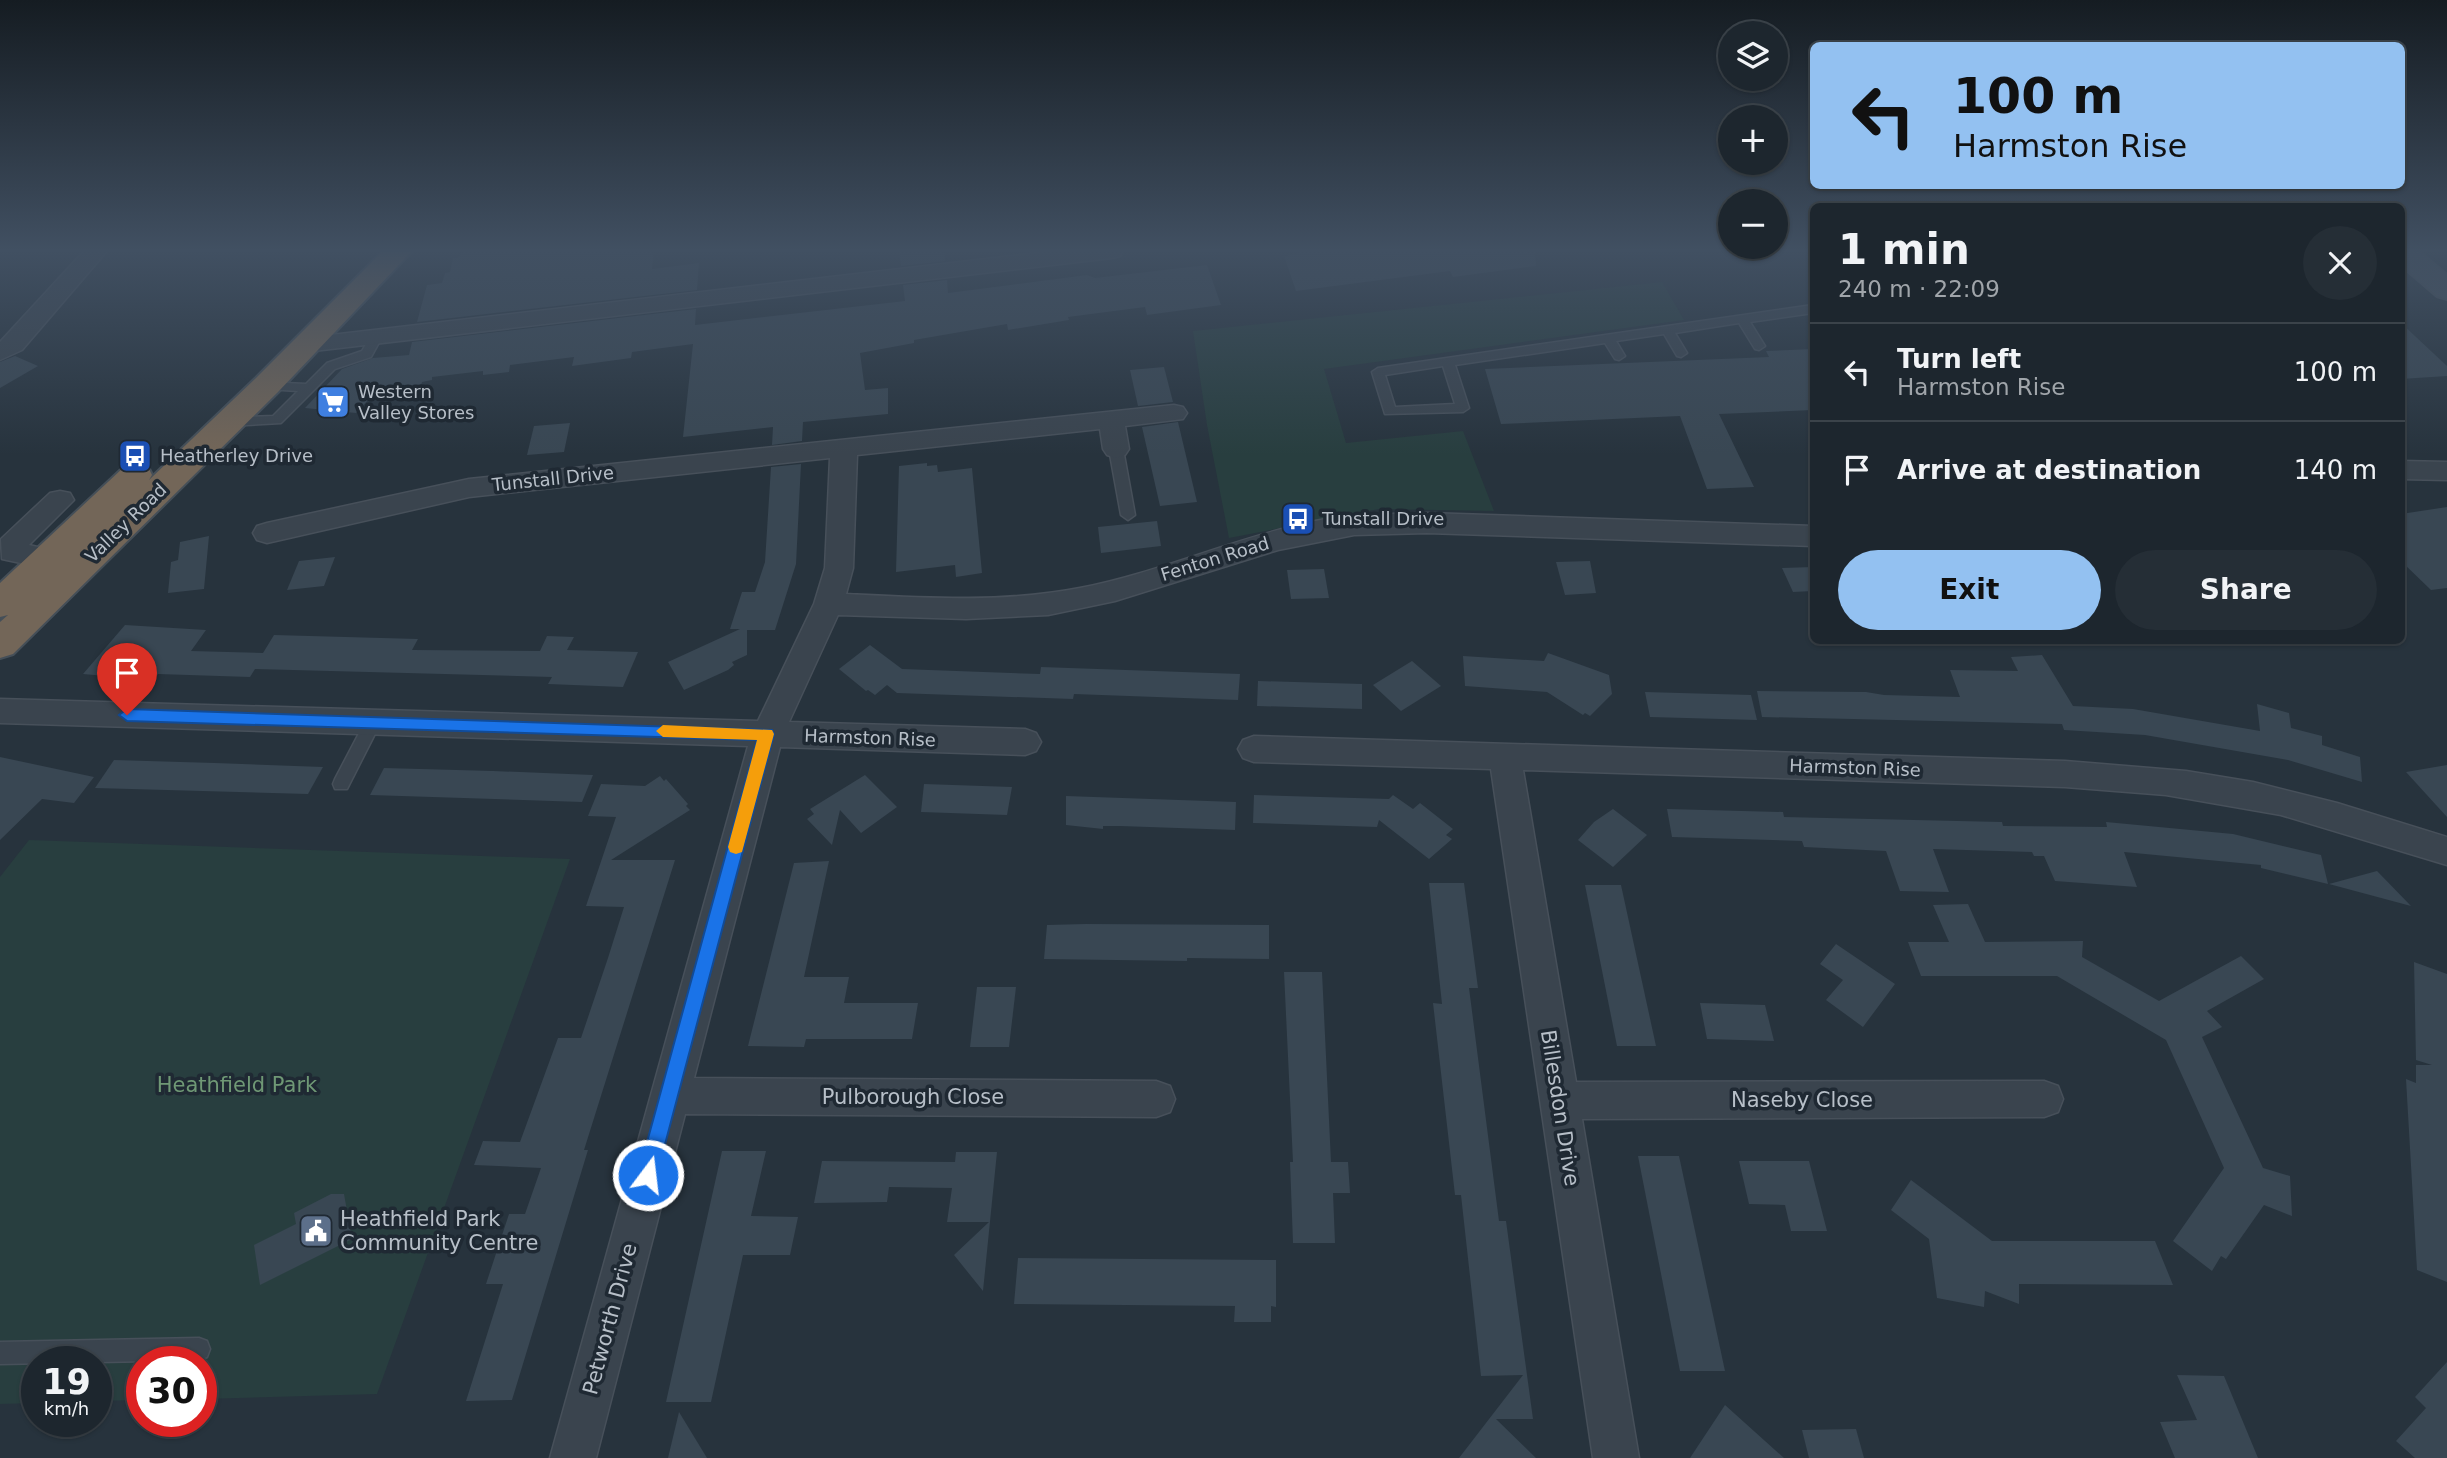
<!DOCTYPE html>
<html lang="en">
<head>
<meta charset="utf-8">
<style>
	:root { --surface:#1d262e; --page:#252e36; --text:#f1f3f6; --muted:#a0a5aa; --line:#3b434a; --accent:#93c1f1 }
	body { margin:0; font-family:"DejaVu Sans",sans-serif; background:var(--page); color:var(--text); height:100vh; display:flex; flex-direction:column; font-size:26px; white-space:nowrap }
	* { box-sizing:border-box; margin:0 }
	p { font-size:23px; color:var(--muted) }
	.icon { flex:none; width:38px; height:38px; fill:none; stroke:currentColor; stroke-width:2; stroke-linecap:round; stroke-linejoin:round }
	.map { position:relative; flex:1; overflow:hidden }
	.side { position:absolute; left:1810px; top:203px; width:595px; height:441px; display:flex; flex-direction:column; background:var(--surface); border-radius:10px; box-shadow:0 2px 5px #0004,0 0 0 2px var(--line) }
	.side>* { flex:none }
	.banner { position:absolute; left:1810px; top:42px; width:595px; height:147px; border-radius:10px; box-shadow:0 2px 5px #0004,0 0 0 2px var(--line); background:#93c1f1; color:#111; overflow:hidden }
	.buttons { position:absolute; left:1718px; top:21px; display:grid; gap:14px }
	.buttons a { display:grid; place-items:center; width:70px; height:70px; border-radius:50%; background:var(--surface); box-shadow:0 2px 5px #0004,0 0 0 2px var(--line); font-size:35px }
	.speed { position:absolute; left:21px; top:1346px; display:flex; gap:14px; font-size:35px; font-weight:700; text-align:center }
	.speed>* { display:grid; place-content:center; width:91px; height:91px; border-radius:50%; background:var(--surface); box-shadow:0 2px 5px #0004,0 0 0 2px var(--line); line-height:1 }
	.speed small { font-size:18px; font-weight:400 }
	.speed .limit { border:10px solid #d22; background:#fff; color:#111 }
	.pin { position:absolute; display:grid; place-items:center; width:60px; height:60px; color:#fff; margin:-72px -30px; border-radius:50% 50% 50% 0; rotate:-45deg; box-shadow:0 0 7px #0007 }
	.pin .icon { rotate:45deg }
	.me { position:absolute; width:77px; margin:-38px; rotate:15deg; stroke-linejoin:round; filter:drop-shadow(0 0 5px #0008) }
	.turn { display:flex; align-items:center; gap:24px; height:147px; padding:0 28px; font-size:32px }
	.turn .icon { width:91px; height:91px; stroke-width:2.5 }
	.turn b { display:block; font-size:49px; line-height:60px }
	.round { display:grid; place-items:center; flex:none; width:74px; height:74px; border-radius:37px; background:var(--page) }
	.overview { display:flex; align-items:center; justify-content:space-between; height:119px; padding:0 28px }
	h1 { font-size:42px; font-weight:700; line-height:52px }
	.action { display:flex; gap:14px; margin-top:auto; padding:14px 28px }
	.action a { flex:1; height:80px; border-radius:42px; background:var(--accent); color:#111; font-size:28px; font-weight:700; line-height:80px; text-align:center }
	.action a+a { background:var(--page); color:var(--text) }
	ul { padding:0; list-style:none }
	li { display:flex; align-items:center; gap:21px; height:98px; padding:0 28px; border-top:2px solid var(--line) }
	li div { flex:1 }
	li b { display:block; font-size:26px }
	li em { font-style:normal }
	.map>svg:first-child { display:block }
	.green { fill:#283e3f }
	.building { fill:#394753 }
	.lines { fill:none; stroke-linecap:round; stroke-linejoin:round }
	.lane-casing { stroke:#47505a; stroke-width:3 }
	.street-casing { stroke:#47505a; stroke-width:3 }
	.secondary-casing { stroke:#47505a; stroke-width:4 }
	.highway-casing { stroke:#454f58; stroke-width:4 }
	.lane { fill:#3a444e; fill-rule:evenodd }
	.street { fill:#3a444e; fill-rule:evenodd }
	.secondary { fill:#495460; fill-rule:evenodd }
	.highway { fill:#736658; fill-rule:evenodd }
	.route { fill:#1a73e8; stroke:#114b97; stroke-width:2 }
	.slow { fill:#f59e0b }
	.labels { text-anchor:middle; stroke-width:7; stroke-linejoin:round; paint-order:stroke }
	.poi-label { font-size:18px; fill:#b7bfc8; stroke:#1f2933; text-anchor:start }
	.street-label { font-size:18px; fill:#b7bfc8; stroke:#1f2933 }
	.near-park-label { font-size:21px; fill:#6f9875; stroke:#1f2933 }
	.near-street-label { font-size:21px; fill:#b7bfc8; stroke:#1f2933 }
	.near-poi-label { font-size:21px; fill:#b7bfc8; stroke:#1f2933; text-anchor:start }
</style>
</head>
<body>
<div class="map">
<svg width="2447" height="1458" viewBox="0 0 2447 1458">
	<rect width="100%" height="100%" fill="#27333d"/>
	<g class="green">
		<polygon points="1662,282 1684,320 1324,369 1346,443 1463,431 1494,511 1379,509 1229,538 1207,425 1193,331"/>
		<polygon points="29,840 570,859 377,1394 201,1399 201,1362 142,1362 142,1400 96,1401 96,1362 37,1362 37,1403 0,1404 0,877"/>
	</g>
	<g class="building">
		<polygon points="462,251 654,251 652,269 699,263 697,290 417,322 427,285 442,283 445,273 450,272 453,258 460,257"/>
		<polygon points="899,251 944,251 945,261 901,266"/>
		<polygon points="1296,251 1535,251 1536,266 1453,277 1450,271 1296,291 1284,256 1298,254"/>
		<polygon points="1207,265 1221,305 1147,315 1145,307 1068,317 1069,320 1008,330 1007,324 914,340 914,343 860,353 865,390 888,388 888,414 803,422 802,441 772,445 773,427 683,437 693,344 632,352 631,358 572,366 574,357 510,365 509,372 483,375 483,371 432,377 432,380 422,382 418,395 369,399 356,413 305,408 342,369 373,358 409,355 412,342 696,309 695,325 905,301 903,285 947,280 948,293 1087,275 1095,278"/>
		<polygon points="2401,323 2447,366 2447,376 2401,379"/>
		<polygon points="1813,349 1813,410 1719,414 1754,487 1707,489 1680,416 1501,424 1485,369 1769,357 1766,351"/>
		<polygon points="15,356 38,366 0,388 0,362"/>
		<polygon points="1164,367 1173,402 1138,406 1130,370"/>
		<polygon points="1178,422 1197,502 1160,506 1142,427"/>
		<polygon points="570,423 564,452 527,455 534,426"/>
		<polygon points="927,463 927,466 937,465 938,472 972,468 982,573 956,577 955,565 896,572 899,466"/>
		<polygon points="801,464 796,564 775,630 747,630 747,655 732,662 734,665 728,670 684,690 668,662 740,629 730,629 742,592 755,592 765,562 771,467"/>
		<polygon points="2447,507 2447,588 2431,590 2401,561 2401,514"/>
		<polygon points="1157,521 1161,546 1101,553 1098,527"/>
		<polygon points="209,536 204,589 168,593 171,562 178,560 180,542"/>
		<polygon points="335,557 324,586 287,590 299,561"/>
		<polygon points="1590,561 1596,593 1565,595 1556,562"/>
		<polygon points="1813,567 1813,591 1793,592 1782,568"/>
		<polygon points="1324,569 1329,598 1291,599 1287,570"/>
		<polygon points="125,625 206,630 191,651 263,653 274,635 418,639 412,650 540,651 547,636 574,637 567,650 638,652 623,687 548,684 552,677 255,669 250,677 158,674 156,677 116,677 83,674"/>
		<polygon points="870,645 902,669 1040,674 1041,667 1240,674 1238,700 1074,694 1073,699 897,693 887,685 875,695 868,690 866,691 839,669"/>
		<polygon points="1548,653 1609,675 1612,694 1590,716 1585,713 1583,715 1547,692 1465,686 1463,656 1544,661"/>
		<polygon points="2042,655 2073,706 2133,709 2260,731 2257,704 2289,713 2291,728 2322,736 2322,745 2360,757 2362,782 2288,760 2145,735 2064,730 2062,724 1762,717 1757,691 1866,692 1884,695 1960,697 1950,670 2018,671 2011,657"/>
		<polygon points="1412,661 1441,686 1401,711 1373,685"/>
		<polygon points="1258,681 1362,684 1362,709 1257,706"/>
		<polygon points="1645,692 1751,695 1757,720 1650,717"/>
		<polygon points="0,757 94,777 74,803 42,799 0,840"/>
		<polygon points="114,760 215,763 323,767 308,794 95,788"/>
		<polygon points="2447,765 2447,817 2406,772"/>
		<polygon points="384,768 493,771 593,775 582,802 370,795"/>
		<polygon points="865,775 897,807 861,833 840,810 832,845 807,819 814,814 810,809"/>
		<polygon points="660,776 664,781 666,779 688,804 686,806 690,810 611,860 675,860 584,1150 588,1150 512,1400 466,1401 503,1284 486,1284 509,1214 525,1214 541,1168 474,1165 483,1141 520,1142 558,1038 581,1038 608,958 624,907 586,906 616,817 588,816 601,784 645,786"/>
		<polygon points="924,784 1012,787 1007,815 921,812"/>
		<polygon points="1254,795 1389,799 1393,795 1413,809 1420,803 1453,829 1446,835 1452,839 1429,859 1379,820 1377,827 1253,823"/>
		<polygon points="1066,796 1236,802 1235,830 1120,826 1103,826 1103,829 1066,825"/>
		<polygon points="1613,809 1647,835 1613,867 1578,840 1594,822"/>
		<polygon points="1667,809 1783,812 1784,817 2002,822 2003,826 2107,827 2106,822 2233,834 2321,855 2328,884 2261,868 2261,865 2124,852 2137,887 2055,881 2044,856 2034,856 2032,852 1933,849 1949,892 1900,891 1886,851 1804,847 1802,841 1672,837"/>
		<polygon points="829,861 804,977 849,977 844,1003 918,1003 912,1039 806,1039 804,1047 748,1046 794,863"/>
		<polygon points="2377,871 2411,906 2329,884"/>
		<polygon points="1429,883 1464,883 1478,988 1469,988 1499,1221 1506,1221 1533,1419 1496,1419 1536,1458 1459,1458 1523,1375 1481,1376 1461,1195 1455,1195 1433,1003 1442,1004"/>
		<polygon points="1585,885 1621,885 1656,1046 1617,1046"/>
		<polygon points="1968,904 1985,942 2083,941 2082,957 2159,1001 2241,956 2264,979 2207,1011 2222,1027 2202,1037 2263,1168 2290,1176 2292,1216 2264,1205 2226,1259 2221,1256 2212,1271 2173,1241 2224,1168 2166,1040 2057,976 1921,976 1908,942 1949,942 1933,905"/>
		<polygon points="1086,924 1269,925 1269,959 1187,958 1187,961 1044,959 1047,925"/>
		<polygon points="1836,944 1895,984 1863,1027 1826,1000 1843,980 1820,964"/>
		<polygon points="2414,962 2447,974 2447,1282 2417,1270 2406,1079 2416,1083 2416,1065 2432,1065 2416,1060"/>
		<polygon points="1284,972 1322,972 1331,1162 1348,1162 1350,1193 1333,1193 1335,1243 1293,1243 1290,1162 1293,1162"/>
		<polygon points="977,987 1016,987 1009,1047 970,1047"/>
		<polygon points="1700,1003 1765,1005 1774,1041 1707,1039"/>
		<polygon points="722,1151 766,1151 751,1216 798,1217 790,1255 743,1255 711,1402 666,1402"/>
		<polygon points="956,1152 997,1152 983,1291 954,1255 989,1222 947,1222 952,1188 889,1187 887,1202 814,1203 822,1161 955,1162"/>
		<polygon points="1638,1156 1679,1156 1725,1371 1680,1371"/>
		<polygon points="1739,1161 1809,1161 1827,1231 1791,1231 1785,1205 1749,1204"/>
		<polygon points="1911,1180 1992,1241 2155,1241 2173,1285 2019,1284 2019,1304 1985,1291 1984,1307 1937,1298 1929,1239 1891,1210"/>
		<polygon points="331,1194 344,1194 352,1239 260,1285 254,1245 296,1224 294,1213"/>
		<polygon points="1018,1258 1276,1260 1276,1307 1271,1306 1271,1322 1234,1322 1235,1306 1014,1304"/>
		<polygon points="2447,1362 2447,1458 2415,1458 2396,1441 2426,1408 2415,1397"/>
		<polygon points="2177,1375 2224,1376 2258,1458 2175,1458 2160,1422 2197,1420"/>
		<polygon points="1725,1405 1784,1458 1690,1458"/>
		<polygon points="679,1412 707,1458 668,1458"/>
		<polygon points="1856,1429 1864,1458 1809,1458 1802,1430"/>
	</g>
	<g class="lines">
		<defs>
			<g id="lane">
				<path d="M1813,305V313L1750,322L1765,346L1759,350L1755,349L1739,323L1675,333L1687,353L1681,357L1677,356L1664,334L1616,341L1625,356L1619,360L1615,359L1605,343L1455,365L1469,408L1463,412L1385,414L1372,372L1378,368ZM1443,366L1455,404L1395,407L1385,375Z"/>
				<polygon points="376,333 382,337 371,357 335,369 281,423 229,426 223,422 229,418 273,416 298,391 267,389 261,385 263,382 306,384 327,363 362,351 372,334"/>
				<polygon points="1116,445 1123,449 1135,515 1128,520 1121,515 1109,449"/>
				<polygon points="373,716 379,718 381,722 347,789 335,789 333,784 335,779 367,718"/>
				<polygon points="199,1338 207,1341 210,1349 207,1357 199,1360 0,1364 0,1342"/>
			</g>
			<g id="street">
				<polygon points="84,251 107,251 22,350 0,360 0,342"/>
				<polygon points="1055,251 1123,251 1120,256 1112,258 305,352 296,350 293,345 296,340 305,338"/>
				<path d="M1174,405L1183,407L1187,413L1183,419L1125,426L1129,449L1125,455L1116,458L1107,455L1103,449L1100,429L857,455L853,568L846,594C924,598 1003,603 1080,588C1158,573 1232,539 1310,522C1349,514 1388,514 1427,513L1813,526V546L1427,533L1354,535L1278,550L1115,601L1048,615L966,619L838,615L789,722L1025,729L1036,733L1041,742L1036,751L1025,755L780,747L694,1078L1156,1081L1170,1086L1175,1099L1170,1112L1156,1117L685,1114L596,1458H550L748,746L0,723V699L758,721L814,604L825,568L830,458L469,497L267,543L257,540L253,533L257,526L267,523L469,479Z"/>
				<polygon points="2401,461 2447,462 2447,480 2401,479"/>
				<polygon points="60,491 70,493 74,500 29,545 59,552 63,559 59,566 49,569 2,559 1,539 50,493"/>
				<polygon points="1254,736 2065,761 2186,771 2253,782 2337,803 2447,837 2447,865 2281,815 2166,795 2065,787 1523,770 1576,1082 2044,1081 2058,1086 2063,1099 2058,1112 2044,1117 1582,1119 1639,1458 1593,1458 1491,769 1254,762 1243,758 1238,749 1243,740"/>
			</g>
			<polygon id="secondary" points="2401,251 2418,251 2447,275 2447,299 2437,296 2401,265"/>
			<polygon id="highway" points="383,251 412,251 278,392 13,654 0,658 0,622 8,615 0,617 0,583 124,467 136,464 148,467 152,475 149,480 256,378"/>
		</defs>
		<use href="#lane" class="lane-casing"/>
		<use href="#street" class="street-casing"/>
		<use href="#secondary" class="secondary-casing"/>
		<use href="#highway" class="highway-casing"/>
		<use href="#lane" class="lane"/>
		<use href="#street" class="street"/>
		<use href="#secondary" class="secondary"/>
		<use href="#highway" class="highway"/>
	</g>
	<linearGradient id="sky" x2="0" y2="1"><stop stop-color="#151c22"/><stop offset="0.55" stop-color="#415062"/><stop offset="1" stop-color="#415062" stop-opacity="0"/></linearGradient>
	<rect width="2447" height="455" fill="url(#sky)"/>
	<polygon class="route" points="127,709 772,730 774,734 655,1182 648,1185 641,1182 638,1175 757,740 127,721 119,715"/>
	<polygon class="slow" points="663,725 772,730 774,734 742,852 736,854 730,852 728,847 757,740 663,737 656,731"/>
	<defs>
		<symbol id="supermarket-square" viewBox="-11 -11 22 22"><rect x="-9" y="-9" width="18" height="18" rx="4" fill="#3f7fe0" stroke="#1f2933"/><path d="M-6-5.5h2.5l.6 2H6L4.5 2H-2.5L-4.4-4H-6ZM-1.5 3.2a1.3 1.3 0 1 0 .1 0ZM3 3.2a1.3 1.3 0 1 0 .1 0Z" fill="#fff"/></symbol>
		<symbol id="bus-square" viewBox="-11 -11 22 22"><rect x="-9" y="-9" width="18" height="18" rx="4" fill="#1a4fb4" stroke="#1f2933"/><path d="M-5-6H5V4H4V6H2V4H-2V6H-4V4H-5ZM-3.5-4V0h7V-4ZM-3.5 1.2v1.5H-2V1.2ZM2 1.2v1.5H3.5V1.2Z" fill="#fff"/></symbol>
		<symbol id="civic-square" viewBox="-11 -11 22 22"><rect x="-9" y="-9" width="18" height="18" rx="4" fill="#5c6f8a" stroke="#1f2933"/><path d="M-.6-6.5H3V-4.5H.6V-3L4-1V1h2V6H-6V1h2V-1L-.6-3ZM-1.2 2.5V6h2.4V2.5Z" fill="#fff"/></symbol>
	</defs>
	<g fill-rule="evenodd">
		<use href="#supermarket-square" x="314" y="383" width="38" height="38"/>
		<use href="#bus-square" x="116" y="437" width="38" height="38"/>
		<use href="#bus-square" x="1279" y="500" width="38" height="38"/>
		<use href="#civic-square" x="297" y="1212" width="38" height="38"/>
	</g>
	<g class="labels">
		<g class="poi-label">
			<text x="358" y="398">Western<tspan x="358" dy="21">Valley Stores</tspan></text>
			<text x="160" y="462">Heatherley Drive</text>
			<text x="1322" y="525">Tunstall Drive</text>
		</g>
		<g class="street-label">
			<text transform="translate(553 479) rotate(-6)" y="6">Tunstall Drive</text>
			<text transform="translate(126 523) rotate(-44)" y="6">Valley Road</text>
			<text transform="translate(1215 559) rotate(-17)" y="6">Fenton Road</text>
			<text transform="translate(870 738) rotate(2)" y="6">Harmston Rise</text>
			<text transform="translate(1855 768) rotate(2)" y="6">Harmston Rise</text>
		</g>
		<g class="near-park-label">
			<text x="237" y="1092">Heathfield Park</text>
		</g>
		<g class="near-street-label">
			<text x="913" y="1104">Pulborough Close</text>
			<text x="1802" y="1107">Naseby Close</text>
			<text transform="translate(1560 1108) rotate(81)" y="7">Billesdon Drive</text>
			<text transform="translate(610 1319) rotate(-75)" y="7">Petworth Drive</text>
		</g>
		<g class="near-poi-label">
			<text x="340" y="1226">Heathfield Park<tspan x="340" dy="24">Community Centre</tspan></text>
		</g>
	</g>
</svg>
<div class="buttons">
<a><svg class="icon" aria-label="layers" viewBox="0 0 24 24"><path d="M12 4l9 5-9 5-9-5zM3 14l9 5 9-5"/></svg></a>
<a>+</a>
<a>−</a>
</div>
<div class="speed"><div>19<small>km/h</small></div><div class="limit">30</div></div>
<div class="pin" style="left:127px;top:715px;background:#d93025"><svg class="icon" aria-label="arrive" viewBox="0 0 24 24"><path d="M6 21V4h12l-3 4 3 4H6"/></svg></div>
<svg class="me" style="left:648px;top:1175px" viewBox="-20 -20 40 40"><circle r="17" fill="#1a73e8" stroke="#fff" stroke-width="3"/><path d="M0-11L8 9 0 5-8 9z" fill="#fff"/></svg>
<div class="banner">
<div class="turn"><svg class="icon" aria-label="left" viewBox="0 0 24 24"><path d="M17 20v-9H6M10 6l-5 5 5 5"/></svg><div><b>100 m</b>Harmston Rise</div></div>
</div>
<section class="side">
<div class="overview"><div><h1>1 min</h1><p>240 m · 22:09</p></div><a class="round"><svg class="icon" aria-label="close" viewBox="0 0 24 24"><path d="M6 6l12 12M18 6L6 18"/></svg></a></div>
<ul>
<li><svg class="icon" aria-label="left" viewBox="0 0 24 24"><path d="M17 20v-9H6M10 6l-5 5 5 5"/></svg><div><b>Turn left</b><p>Harmston Rise</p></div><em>100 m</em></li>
<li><svg class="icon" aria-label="arrive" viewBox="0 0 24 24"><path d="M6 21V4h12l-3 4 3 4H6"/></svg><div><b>Arrive at destination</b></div><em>140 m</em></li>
</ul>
<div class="action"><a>Exit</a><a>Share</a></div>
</section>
</div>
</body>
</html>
